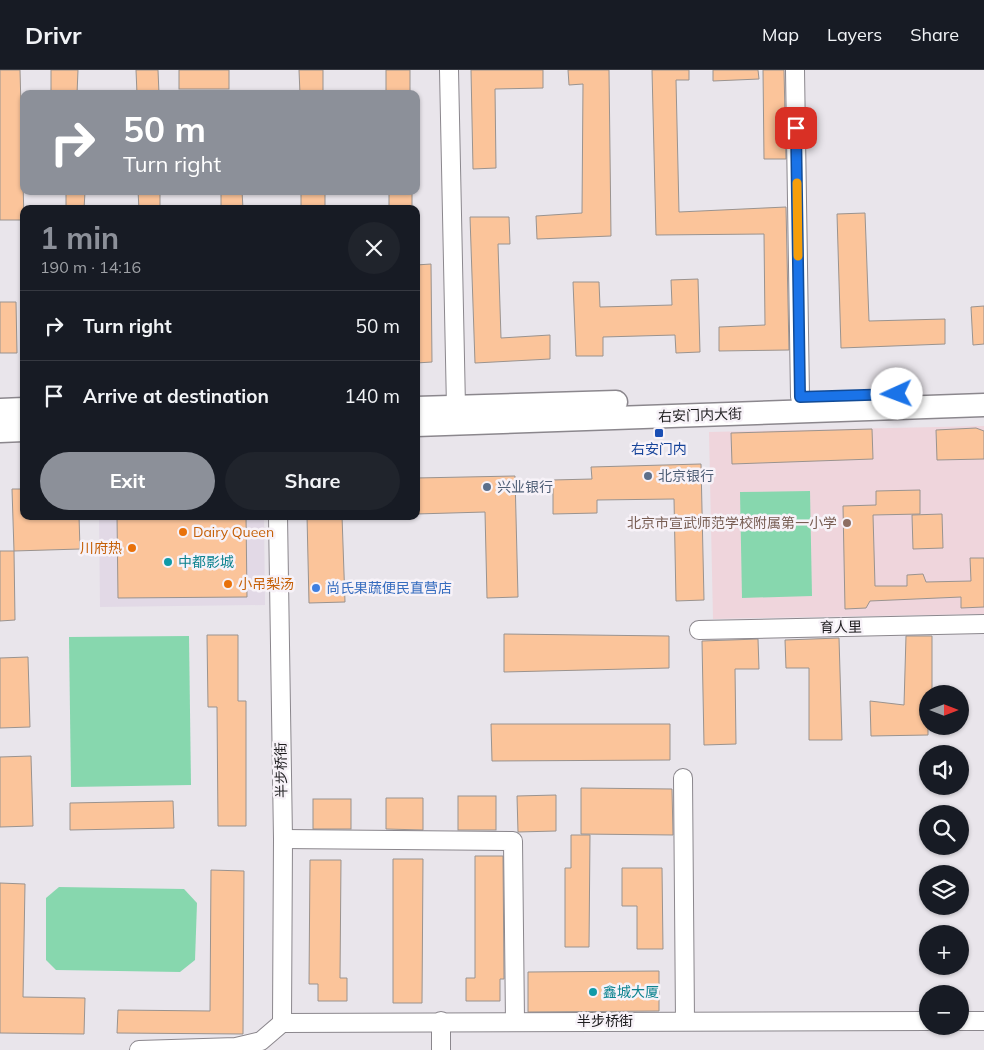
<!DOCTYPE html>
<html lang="en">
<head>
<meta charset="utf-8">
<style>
	:root { --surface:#171b24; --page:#20242c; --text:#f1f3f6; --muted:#9ea1a6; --line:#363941; --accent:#8c9099 }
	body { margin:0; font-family:Mulish,"Noto Sans SC",sans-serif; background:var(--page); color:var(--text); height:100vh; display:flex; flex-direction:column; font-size:19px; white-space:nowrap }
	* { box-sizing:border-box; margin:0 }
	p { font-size:16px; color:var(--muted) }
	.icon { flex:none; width:28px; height:28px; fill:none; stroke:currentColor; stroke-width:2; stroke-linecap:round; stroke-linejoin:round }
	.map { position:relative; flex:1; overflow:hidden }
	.sheet { position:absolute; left:20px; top:135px; width:400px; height:315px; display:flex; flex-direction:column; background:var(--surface); border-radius:10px; box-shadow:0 1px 4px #0004 }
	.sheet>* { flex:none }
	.top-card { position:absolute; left:20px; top:20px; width:400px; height:105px; border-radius:10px; box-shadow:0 1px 4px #0004; background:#8c9099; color:#fff; overflow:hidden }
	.needle { width:32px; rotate:90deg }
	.tools { position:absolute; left:919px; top:615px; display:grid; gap:10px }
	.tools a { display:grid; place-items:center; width:50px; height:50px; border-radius:50%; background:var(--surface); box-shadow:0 1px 4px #0004; font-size:25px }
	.pin { position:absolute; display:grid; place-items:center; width:42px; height:42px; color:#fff; margin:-21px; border-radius:10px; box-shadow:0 2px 8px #0006 }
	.me { position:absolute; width:55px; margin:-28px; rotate:268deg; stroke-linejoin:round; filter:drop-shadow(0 0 4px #0008) }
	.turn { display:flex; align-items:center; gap:18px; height:105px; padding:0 20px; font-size:22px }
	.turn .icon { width:65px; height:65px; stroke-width:2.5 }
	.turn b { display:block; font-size:35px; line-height:42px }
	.round { display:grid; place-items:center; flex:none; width:52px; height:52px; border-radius:26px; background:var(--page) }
	.summary { display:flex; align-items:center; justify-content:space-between; height:85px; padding:0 20px }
	h1 { font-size:30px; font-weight:700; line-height:38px; color:var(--accent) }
	.cta { display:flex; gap:10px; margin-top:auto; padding:10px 20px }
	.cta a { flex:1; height:58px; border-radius:30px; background:var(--accent); color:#fff; font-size:20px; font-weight:700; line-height:58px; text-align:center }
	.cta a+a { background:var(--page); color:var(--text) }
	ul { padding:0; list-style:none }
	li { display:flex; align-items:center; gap:15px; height:70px; padding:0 20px; border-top:1px solid var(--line) }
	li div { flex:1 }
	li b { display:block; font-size:19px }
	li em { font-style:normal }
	header { display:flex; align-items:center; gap:30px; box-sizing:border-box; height:70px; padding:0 25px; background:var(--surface); border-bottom:1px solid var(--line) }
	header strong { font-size:24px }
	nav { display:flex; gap:28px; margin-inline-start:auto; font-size:18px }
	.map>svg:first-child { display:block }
	.built { fill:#e2d9e6 }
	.education { fill:#efd5dc }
	.green { fill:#87d7ae }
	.building { fill:#fbc49a; stroke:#9a938f }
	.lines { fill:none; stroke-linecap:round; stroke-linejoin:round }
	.minor-casing { stroke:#8b878d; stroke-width:20 }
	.major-casing { stroke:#8b878d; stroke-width:25 }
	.minor { stroke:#fff; stroke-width:18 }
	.major { stroke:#fff; stroke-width:22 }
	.route-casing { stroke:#114b97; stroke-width:12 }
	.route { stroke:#1a73e8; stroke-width:9 }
	.slow { stroke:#f59e0b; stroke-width:9 }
	.transit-dot { fill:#1a4fb4; stroke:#f7f2f8; stroke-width:2 }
	.service-dot { fill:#5c6f8a; stroke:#f7f2f8; stroke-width:2 }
	.education-dot { fill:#8d6e63; stroke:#f7f2f8; stroke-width:2 }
	.food-dot { fill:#e8710a; stroke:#f7f2f8; stroke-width:2 }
	.culture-dot { fill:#0f9aa8; stroke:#f7f2f8; stroke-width:2 }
	.shop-dot { fill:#3f7fe0; stroke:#f7f2f8; stroke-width:2 }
	.labels { text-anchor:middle; stroke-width:5; stroke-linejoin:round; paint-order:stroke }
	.street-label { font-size:14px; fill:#1d1c1e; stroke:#f7f2f8 }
	.transit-label { font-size:14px; fill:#164399; stroke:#f7f2f8 }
	.service-label { font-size:14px; fill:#4e5e75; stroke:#f7f2f8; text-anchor:start }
	.education-label { font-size:14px; fill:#785e54; stroke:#f7f2f8; text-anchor:end }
	.food-label { font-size:14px; fill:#c56008; stroke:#f7f2f8; text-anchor:start }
	.culture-label { font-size:14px; fill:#0d838f; stroke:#f7f2f8; text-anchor:start }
	.shop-label { font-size:14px; fill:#366cbe; stroke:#f7f2f8; text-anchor:start }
</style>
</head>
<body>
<header>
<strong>Drivr</strong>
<nav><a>Map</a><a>Layers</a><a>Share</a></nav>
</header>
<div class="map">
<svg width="984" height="980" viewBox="0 0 984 980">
	<rect width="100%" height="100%" fill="#e9e5eb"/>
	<polygon class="built" points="99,446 264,446 265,535 100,537"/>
	<polygon class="education" points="984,356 984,544 713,549 709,362"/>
	<g class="green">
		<polygon points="810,421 812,526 742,528 740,422"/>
		<polygon points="189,566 191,715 71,717 69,567"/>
		<polygon points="59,817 184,819 197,833 195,890 180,902 56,900 46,890 46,828"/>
	</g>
	<g class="building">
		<polygon points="0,0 20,0 24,150 0,150"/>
		<polygon points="51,0 78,0 77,24 51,24"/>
		<polygon points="136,0 158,0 159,24 137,24"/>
		<rect x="179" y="0" width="50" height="19"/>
		<polygon points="299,0 323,0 323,24 300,24"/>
		<rect x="386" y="0" width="24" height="24"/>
		<polygon points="471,0 543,0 543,18 495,19 496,98 473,99"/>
		<polygon points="568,0 609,0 611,166 537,169 536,146 582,143 583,14 569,15"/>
		<polygon points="652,0 689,0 689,10 676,10 679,142 786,137 789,280 719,281 719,257 765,255 764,164 656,165"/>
		<polygon points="713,0 758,0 759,9 713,11"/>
		<polygon points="763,0 784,0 786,89 764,89"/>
		<polygon points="66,121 85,122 84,139 66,139"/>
		<polygon points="138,121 160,121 160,139 139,139"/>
		<polygon points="221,121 242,121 243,139 221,139"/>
		<rect x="301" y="121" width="24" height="18"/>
		<rect x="389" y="121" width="23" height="18"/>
		<polygon points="865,143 869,251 945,249 945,274 841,278 837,144"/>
		<polygon points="470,147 509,147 510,174 498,174 501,268 550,265 550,289 475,293"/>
		<polygon points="431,194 432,292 416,293 416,195"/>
		<polygon points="698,209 700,282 676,283 675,265 603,267 603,286 576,286 573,212 599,212 600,237 672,235 671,210"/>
		<polygon points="0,232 16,232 17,283 0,283"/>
		<polygon points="984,236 984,274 973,275 971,237"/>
		<polygon points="976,358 984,361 984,389 937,390 936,360"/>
		<polygon points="872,359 873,389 732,394 731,363"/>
		<polygon points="701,394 704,530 676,531 674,429 597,430 597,443 553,444 553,410 592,409 591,397"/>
		<polygon points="515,406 518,527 487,528 485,442 416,444 416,408"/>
		<polygon points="12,419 24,419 24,446 79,446 80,479 14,481"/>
		<polygon points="920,420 920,444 873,445 875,516 907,516 907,505 923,504 926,512 971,511 970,488 984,488 984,537 961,538 961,527 870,531 866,538 845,539 843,436 876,435 876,421"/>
		<polygon points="942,444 943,478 913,479 912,445"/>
		<polygon points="117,446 246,446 247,527 118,528"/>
		<polygon points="307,446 342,446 345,532 309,533"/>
		<polygon points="0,481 14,481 15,550 0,551"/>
		<polygon points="504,564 669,566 669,598 504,602"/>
		<polygon points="207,565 238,565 238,631 246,631 246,756 218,756 217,637 208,637"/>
		<polygon points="906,566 932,566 932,624 928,624 928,665 871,666 870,631 904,635"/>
		<polygon points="839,568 842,670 809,670 809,598 786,598 785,570"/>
		<polygon points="758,569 759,599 735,599 736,674 704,675 702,571"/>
		<polygon points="28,587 30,657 0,658 0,588"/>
		<polygon points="491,654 670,654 670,690 492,691"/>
		<polygon points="31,686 33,756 0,757 0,687"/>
		<polygon points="581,718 672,719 673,765 581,764"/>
		<polygon points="556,725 556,761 518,762 517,726"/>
		<rect x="458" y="726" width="38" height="34"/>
		<polygon points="386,728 423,728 423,760 386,759"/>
		<rect x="313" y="729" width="38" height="30"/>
		<polygon points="173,731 174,758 70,760 70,733"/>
		<polygon points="571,765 590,765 589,877 565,877 565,798 571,798"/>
		<polygon points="475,786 503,786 504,909 500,909 500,931 466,931 466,908 475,908"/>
		<polygon points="393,789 423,789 422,933 393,933"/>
		<polygon points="310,790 341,790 340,908 347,908 347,931 318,931 318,914 309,914"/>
		<polygon points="622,798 662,798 663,879 637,879 637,836 622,836"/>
		<polygon points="211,800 244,801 243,964 117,963 118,940 210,941"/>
		<polygon points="0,813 25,814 23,927 85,928 84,964 0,963"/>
		<polygon points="659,901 659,941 528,942 528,902"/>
	</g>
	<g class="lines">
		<defs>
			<g id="minor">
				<polyline points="449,0 456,337"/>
				<polyline points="795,0 800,327"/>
				<polyline points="278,446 283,769 282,953"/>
				<polyline points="699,560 984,554"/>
				<polyline points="683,708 685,951"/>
				<polyline points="283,769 513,771 515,951"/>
				<polyline points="441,951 441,980"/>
				<polyline points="960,951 984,951"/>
				<polyline points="139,980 236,977 261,971 282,953 928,951"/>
			</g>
			<g id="major">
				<polyline points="416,338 616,332"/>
				<polyline points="0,340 24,339"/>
				<polyline points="416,355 984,335"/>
				<polyline points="0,361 24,360"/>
			</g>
		</defs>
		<use href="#minor" class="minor-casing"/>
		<use href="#major" class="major-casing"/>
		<use href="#minor" class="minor"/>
		<use href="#major" class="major"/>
	</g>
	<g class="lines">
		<defs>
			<polyline id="route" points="796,58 800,327 897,324"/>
		</defs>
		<use href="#route" class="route-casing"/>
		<use href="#route" class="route"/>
		<polyline class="slow" points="797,113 798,186"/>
	</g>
	<rect class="transit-dot" x="654" y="358" width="10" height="10" rx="2.5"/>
	<g class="service-dot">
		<circle cx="648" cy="406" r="5"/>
		<circle cx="487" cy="417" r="5"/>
	</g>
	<circle class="education-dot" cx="847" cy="453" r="5"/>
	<g class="food-dot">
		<circle cx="183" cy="462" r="5"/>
		<circle cx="132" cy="478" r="5"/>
		<circle cx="228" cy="514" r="5"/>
	</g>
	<g class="culture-dot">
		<circle cx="168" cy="492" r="5"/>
		<circle cx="593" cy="922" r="5"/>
	</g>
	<circle class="shop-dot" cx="316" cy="518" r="5"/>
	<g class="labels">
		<g class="street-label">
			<text transform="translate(700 345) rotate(-2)" y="5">右安门内大街</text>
			<text transform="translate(841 557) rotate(-1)" y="5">育人里</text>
			<text transform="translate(281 700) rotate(-91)" y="5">半步桥街</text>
			<text x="605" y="956">半步桥街</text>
		</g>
		<g class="transit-label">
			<text x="659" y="384">右安门内</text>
		</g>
		<g class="service-label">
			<text x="658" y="411">北京银行</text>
			<text x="497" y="422">兴业银行</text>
		</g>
		<g class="education-label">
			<text x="837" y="458">北京市宣武师范学校附属第一小学</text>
		</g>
		<g class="food-label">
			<text x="193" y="467">Dairy Queen</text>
			<text x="122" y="483" text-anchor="end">川府热</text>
			<text x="238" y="519">小吊梨汤</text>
		</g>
		<g class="culture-label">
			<text x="178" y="497">中都影城</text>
			<text x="603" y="927">鑫城大厦</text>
		</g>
		<g class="shop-label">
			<text x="326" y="523">尚氏果蔬便民直营店</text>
		</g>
	</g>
</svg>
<div class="tools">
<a><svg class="needle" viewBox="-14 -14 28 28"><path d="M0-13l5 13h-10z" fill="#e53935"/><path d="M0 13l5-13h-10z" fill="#9ea1a6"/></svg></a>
<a><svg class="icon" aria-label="sound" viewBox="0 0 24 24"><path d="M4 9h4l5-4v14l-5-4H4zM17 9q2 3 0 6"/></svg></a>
<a><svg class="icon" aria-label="search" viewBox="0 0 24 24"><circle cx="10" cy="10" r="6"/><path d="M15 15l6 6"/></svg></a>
<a><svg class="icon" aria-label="layers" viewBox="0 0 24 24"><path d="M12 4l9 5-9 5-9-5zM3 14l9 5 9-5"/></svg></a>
<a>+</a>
<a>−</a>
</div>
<div class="pin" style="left:796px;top:58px;background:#d93025"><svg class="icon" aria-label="arrive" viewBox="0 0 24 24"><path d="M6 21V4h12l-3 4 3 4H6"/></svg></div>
<svg class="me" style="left:897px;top:324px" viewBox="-20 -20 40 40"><circle r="19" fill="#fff"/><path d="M0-13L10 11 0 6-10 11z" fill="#1a73e8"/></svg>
<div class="top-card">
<div class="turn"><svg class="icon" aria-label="right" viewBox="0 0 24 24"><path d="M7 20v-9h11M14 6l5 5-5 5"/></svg><div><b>50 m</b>Turn right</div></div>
</div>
<section class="sheet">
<div class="summary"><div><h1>1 min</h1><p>190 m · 14:16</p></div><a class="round"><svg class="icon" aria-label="close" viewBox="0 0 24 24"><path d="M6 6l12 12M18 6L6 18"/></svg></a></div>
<ul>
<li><svg class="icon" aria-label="right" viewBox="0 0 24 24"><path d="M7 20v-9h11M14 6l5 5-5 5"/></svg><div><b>Turn right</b></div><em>50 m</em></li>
<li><svg class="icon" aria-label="arrive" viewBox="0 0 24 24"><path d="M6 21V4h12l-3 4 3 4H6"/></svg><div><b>Arrive at destination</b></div><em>140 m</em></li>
</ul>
<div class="cta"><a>Exit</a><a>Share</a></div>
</section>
</div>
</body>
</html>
